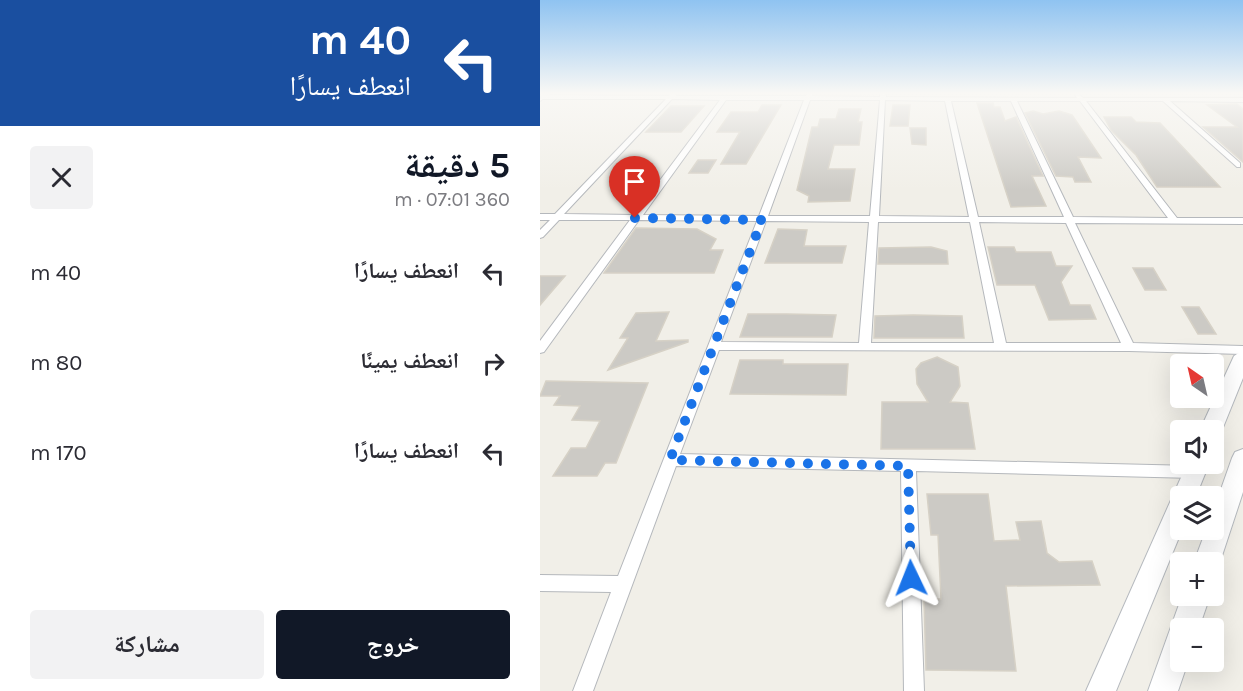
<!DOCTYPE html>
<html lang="ar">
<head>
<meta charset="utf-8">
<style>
	:root { --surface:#fff; --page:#f2f2f3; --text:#2b2b33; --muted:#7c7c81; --accent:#111827 }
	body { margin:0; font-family:Karla,"Noto Naskh Arabic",sans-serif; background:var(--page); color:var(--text); direction:rtl; height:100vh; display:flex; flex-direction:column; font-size:22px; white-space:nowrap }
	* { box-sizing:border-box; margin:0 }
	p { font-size:20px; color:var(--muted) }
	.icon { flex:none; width:33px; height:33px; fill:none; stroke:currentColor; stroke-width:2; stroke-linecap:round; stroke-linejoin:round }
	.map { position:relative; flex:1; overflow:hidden; direction:ltr }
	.details { display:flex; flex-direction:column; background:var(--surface); width:540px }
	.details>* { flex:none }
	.banner { background:#1a4fa0; color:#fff; overflow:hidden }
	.needle { width:39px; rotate:326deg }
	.buttons { position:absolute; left:630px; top:354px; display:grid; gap:12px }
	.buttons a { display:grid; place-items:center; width:54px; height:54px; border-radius:6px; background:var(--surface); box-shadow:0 6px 24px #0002; font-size:30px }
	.pin { position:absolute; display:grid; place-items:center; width:51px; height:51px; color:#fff; margin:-62px -26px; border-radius:50% 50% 50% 0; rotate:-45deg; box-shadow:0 0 6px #0007 }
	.pin .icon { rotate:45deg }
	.me { position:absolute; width:66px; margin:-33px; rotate:358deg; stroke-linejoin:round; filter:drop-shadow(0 0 4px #0008) }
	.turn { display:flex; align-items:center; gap:21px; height:126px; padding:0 30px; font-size:27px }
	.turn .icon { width:78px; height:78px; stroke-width:2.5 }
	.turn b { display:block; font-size:42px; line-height:51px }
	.round { display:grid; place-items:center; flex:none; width:63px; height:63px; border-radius:6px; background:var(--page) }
	.headline { display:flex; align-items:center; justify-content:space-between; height:102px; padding:0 30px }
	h1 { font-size:36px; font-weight:700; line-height:45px; color:var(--accent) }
	.primary-button { display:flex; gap:12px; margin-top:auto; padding:12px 30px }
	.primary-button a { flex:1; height:69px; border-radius:6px; background:var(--accent); color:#fff; font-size:24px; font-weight:700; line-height:69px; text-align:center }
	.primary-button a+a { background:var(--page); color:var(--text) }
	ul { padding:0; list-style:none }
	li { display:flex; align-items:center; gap:18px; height:90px; padding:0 30px }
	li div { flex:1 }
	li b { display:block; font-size:22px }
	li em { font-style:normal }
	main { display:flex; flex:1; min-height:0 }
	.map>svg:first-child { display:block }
	.building { fill:#cccac5; stroke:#d6d1c6; stroke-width:1.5 }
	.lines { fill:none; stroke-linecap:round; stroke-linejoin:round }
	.street-casing { stroke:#b5b8bc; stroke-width:2 }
	.secondary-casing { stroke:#b6babf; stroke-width:2 }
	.street { fill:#fff; fill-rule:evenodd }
	.secondary { fill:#fff; fill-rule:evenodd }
	.route { stroke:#1a73e8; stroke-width:10; stroke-dasharray:0 18 }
</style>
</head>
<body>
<main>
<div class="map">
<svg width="703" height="691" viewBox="0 0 703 691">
	<rect width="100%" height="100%" fill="#f1efe8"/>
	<g class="building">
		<polygon points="437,103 453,103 454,107 460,107 465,121 476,117 503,176 492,176 506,206 471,207"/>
		<polygon points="697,104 703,109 703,162 663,127 697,127 667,105"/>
		<polygon points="222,105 241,105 206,164 181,164 200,132 177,132 191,112 218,112"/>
		<polygon points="353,105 370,105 368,126 350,126"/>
		<polygon points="131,106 164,106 141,132 106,132"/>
		<polygon points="299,109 321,109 318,122 322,122 319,145 294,145 288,169 315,169 310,201 268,202 269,196 257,190 272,127 278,127 280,119 296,119"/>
		<polygon points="493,111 503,114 519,111 532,115 561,158 538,157 551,182 535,182 533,177 516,176 485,113"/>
		<polygon points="564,117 591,117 596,122 620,123 680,187 617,187 596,155 571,130"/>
		<polygon points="370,128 386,128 386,145 372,144"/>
		<polygon points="158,160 176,160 168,173 149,173"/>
		<polygon points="96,228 157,229 176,239 170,250 183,250 174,273 64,273"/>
		<polygon points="238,229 267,230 264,246 306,246 302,263 225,263"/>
		<polygon points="391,247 407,251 408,264 338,264 339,248"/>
		<polygon points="448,247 474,247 476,252 511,252 516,266 532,266 521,282 530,305 550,305 556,319 509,320 495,285 457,285"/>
		<polygon points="593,268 613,268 626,290 605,290"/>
		<polygon points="0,276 25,276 0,305"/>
		<polygon points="642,307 659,307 676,334 658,334"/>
		<polygon points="129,312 116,341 148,340 148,342 68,370 88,338 80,338 96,313"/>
		<polygon points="208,314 246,314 296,315 292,337 200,337"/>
		<polygon points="373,315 422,316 424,338 334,338 335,316"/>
		<polygon points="397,357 418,367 420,386 410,402 428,403 435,449 341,449 342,402 388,402 377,384 376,369 381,363"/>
		<polygon points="200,360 243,360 243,364 308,364 306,395 190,394"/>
		<polygon points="6,381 108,383 76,463 65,463 57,476 13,476 31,448 46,448 60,421 32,420 40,406 14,405 20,396 0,396"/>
		<polygon points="387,494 448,494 454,541 480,540 476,522 501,521 507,553 519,562 552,561 560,585 466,586 476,671 386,670 384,599 401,599 398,535 391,535"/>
	</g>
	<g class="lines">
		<defs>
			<path id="street" d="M131,93H136V96H266L267,93H273L272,96L340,97V93H346V97L537,98L535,95L538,93L543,98H703V102L630,101L700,163V167H697L623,101H546L637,218H703V224L535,223L593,343L703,346V354L589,351L179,350L140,454L654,466L659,468L662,472L659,476L654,478L376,471L384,691H364L361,471L136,466L53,691H33L71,592L0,591V575L78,576L217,221L99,220L4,352L0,353V341L90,220H19L3,237L0,238V230L10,220H0V214H15L126,99H1L0,95L129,96ZM132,99L180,100L94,215L24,214ZM186,100H264L219,216L103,215ZM270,100H340L330,216H228ZM345,100L405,101L429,217L339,216ZM411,101H471L524,217H438ZM477,101H540L628,218L533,217ZM226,221L329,222L319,343L181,342ZM338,222H430L454,343H331ZM439,222L526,223L581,343H466Z"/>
			<g id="secondary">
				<polygon points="11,93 0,101 1,93"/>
				<polygon points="703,350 703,378 682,430 678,436 674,437 674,430 660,430 694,356"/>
				<polygon points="703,449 703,492 680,562 674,571 674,562 654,562 666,530 674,530 674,509 692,458 695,452"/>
				<polygon points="647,464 669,464 656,496 640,496 642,530 576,691 546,691"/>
				<polygon points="642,596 670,596 659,628 640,628 640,662 648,662 638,691 608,691"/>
			</g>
		</defs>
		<use href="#street" class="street-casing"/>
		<use href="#secondary" class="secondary-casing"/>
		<use href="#street" class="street"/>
		<use href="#secondary" class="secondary"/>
	</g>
	<linearGradient id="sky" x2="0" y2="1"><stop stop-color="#8fc3f1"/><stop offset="0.49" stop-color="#f9f8f5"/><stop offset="1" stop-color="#f9f8f5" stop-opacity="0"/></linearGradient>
	<rect width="703" height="190" fill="url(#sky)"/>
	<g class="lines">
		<polyline class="route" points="95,218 222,220 130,460 368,466 371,578"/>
	</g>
</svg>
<div class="buttons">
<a><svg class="needle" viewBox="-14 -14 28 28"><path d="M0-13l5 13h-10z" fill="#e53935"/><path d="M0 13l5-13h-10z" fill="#7c7c81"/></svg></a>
<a><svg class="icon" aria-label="sound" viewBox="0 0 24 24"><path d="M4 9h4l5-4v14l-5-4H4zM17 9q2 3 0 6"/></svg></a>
<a><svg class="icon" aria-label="layers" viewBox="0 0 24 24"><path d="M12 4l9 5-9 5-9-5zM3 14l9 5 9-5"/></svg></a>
<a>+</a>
<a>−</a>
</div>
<div class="pin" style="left:95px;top:218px;background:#d93025"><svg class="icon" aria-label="arrive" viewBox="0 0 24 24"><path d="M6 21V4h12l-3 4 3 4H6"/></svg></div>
<svg class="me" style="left:371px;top:578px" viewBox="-20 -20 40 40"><path d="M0-17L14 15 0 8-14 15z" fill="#1a73e8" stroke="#fff" stroke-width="4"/></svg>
</div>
<section class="details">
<div class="banner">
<div class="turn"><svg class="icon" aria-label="left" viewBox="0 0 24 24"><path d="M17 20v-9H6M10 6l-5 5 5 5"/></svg><div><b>40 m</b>انعطف يسارًا</div></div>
</div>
<div class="headline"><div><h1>5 دقيقة</h1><p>360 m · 07:01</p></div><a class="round"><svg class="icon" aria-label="close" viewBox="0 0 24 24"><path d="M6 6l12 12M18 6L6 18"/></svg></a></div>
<ul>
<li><svg class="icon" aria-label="left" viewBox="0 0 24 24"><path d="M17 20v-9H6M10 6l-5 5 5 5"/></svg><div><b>انعطف يسارًا</b></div><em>40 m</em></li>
<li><svg class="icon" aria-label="right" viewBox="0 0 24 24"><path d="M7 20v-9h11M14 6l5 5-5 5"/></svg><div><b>انعطف يمينًا</b></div><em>80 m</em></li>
<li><svg class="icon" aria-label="left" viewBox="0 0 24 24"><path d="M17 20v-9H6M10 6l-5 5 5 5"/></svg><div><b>انعطف يسارًا</b></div><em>170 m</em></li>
</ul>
<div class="primary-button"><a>خروج</a><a>مشاركة</a></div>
</section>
</main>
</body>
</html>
